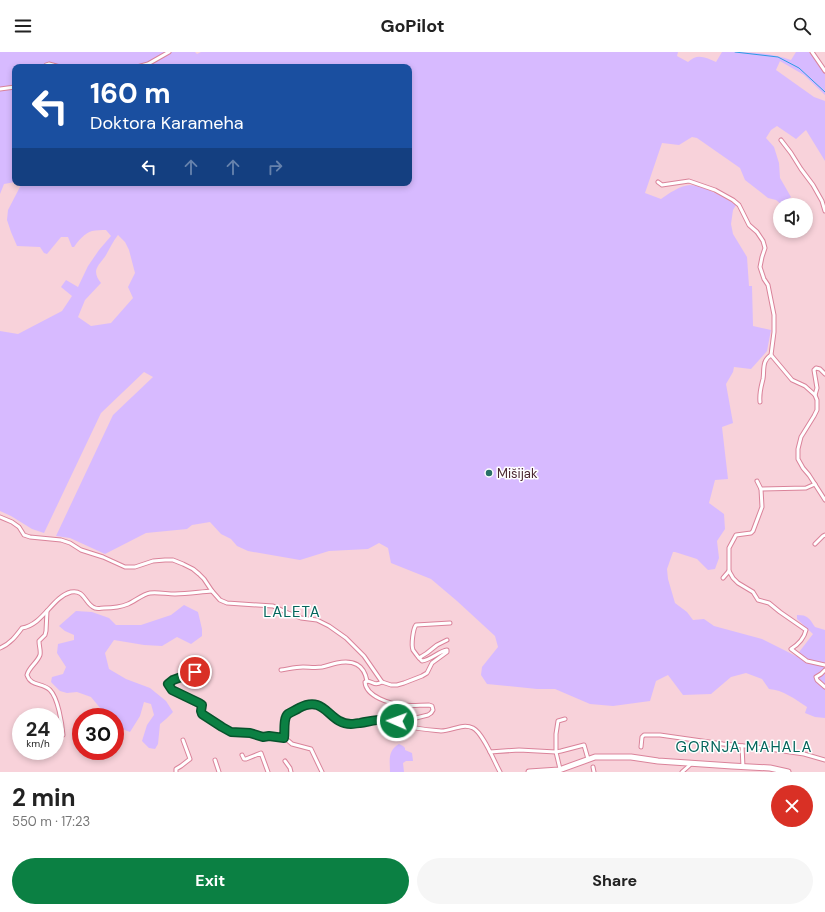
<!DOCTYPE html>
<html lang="en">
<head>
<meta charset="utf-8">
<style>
	:root { --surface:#fff; --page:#f6f6f6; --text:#222; --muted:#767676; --accent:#0b8043 }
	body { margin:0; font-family:"DM Sans",sans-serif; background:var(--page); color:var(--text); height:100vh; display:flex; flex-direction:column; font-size:15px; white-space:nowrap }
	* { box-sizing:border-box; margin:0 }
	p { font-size:13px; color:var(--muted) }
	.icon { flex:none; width:22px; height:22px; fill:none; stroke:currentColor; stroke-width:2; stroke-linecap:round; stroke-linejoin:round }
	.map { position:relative; height:720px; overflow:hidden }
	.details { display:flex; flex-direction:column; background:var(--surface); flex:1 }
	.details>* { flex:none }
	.top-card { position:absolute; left:12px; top:12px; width:400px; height:122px; border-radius:8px; box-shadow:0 2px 6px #0003; background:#1a4fa0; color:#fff; overflow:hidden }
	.tools { position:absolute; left:773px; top:146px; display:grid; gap:8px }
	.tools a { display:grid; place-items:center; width:40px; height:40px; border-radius:50%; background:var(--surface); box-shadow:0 2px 6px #0003; font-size:20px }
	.speed { position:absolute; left:12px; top:656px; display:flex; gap:8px; font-size:20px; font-weight:700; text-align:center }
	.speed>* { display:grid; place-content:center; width:52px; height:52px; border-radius:50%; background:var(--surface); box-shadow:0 2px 6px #0003; line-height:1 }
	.speed small { font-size:10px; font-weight:400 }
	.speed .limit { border:6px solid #d22; background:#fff; color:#111 }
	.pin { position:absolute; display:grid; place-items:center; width:34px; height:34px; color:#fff; margin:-17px; border:2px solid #fff; border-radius:50%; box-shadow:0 1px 4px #0007 }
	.me { position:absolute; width:44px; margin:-22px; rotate:272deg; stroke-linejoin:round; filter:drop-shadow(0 0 3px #0008) }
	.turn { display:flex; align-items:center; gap:14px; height:84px; padding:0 12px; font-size:18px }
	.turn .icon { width:52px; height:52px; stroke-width:2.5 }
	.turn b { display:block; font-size:28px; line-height:34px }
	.lanes { display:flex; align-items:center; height:38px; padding:0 12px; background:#0003; justify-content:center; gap:20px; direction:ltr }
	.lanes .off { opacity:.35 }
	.round { display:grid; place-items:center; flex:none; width:42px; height:42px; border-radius:21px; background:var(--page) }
	.headline { display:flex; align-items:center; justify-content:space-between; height:68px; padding:0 12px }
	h1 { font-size:24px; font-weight:700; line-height:30px }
	.cta { display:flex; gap:8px; margin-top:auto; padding:8px 12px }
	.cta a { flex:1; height:46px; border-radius:24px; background:var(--accent); color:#fff; font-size:16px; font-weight:700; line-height:46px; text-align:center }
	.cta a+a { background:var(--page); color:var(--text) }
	header { display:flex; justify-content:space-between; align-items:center; height:52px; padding:0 12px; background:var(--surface); font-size:18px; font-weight:700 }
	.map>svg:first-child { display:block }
	.green { fill:#d7baff; fill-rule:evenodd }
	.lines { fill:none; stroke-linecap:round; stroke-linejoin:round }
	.stream { stroke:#2b9be4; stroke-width:1 }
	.minor-casing { stroke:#da839a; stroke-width:5 }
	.primary-casing { stroke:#da839a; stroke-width:7 }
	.minor { stroke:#fff; stroke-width:3 }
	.primary { stroke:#fff; stroke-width:5 }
	.route-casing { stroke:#07532c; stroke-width:10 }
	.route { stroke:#0b8043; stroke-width:7 }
	.poi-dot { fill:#297067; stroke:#fefefe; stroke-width:1.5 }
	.labels { text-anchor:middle; stroke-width:3; stroke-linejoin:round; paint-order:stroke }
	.poi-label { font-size:13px; fill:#4c2831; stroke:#fefefe; text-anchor:start }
	.quarter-label { font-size:15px; letter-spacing:1px; fill:#03655b; stroke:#fefefe }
</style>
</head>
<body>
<header><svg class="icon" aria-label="menu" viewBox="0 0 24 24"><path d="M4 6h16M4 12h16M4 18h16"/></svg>GoPilot<svg class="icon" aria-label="search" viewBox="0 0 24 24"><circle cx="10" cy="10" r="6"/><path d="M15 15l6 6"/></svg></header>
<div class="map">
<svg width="825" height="720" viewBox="0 0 825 720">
	<rect width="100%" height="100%" fill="#f8d2da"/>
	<g class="green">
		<path d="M0,0H195L197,2L201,0H678L677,4L688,10C697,1 705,5 716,10L722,0C746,0 770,0 791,8L796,0H809L825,21V43L804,23L780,9L776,18L814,45L825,49V109L806,78L796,87L777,74L771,78L766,86L774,95L779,111L780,126L791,145L781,152L776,148L768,146L754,135L745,128L740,116L697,86L692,85L679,93L662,91L645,141L661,147C668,142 681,133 690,133C705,134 724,145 736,153L733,158L731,172L733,182L747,205L749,234H752L753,274L771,278L767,299L751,317L734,315L733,320L726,332L733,371L722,375L728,427L715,428L709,451L724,462L725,477L717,489L719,506L715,517L708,518L697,507L675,500H673L667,517L668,527L675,551L687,560L693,568L704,567L714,574L762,587L796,604L813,582L797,567V563C808,563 809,566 815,575L825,578V666L815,665L805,661L807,655C795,647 783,638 769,637L762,627L746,621L731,625L711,642L683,643L668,623L656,629L650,649L613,654L590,652L555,637H537L487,632L481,623L482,615L498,595L495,584L457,549L431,527L391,511L388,496L379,491L368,497L329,499L300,508L248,499L237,494L231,487L221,482L210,470L192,473L187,477L146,481L105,502L70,486L56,484L113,363L153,325L144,320L101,361L44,481L32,477L11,464L0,459V279L18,282L62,259L72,244L61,235L66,228L78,235L88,214L99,198L111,184L106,178C102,178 96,178 92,179C85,181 78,189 74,195H72L68,185H61L47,202L44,201L40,195L17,194L11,180L7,168L8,158L22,131H409V15H15V130L4,132L0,142ZM118,183L125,190L129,198L135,221L128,235L133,246L111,271L91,274L78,265L85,248L101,231C98,227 96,224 96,219C97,213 103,208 106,203C110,196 113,189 118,183Z"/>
		<polygon points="184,553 198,560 202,577 202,584 191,592 177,585 162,594 144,593 114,588 105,601 109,617 126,627 150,636 166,649 173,660 166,667 160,672 158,692 155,697 149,696 142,689 147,673 154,663 151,652 144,650 140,664 130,680 115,674 115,665 101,665 101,657 91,645 77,640 67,641 60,639 51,630 52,625 63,622 66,615 57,601 58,592 74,588 74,583 65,579 59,574 76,559 92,560 109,566 116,573 141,573 171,563"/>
		<path d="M399,692L403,694L405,696V698L412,701L413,709H406L403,711L404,720H390C390,709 387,699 399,692Z"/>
	</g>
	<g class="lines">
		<polyline class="stream" points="735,0 778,5 799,16 825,40"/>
		<defs>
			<g id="minor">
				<polyline points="812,0 825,19"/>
				<polyline points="46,15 46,13 49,12 60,15"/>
				<polyline points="137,15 148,12 169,0"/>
				<polyline points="0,37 15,35"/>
				<polyline points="781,88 791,101 801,117 813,133 822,149 825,159"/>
				<polyline points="658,130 662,133 689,129 715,138 733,148 739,153 749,173 757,180 763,189 765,196 762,205 760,215 764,227 768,233 774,263 774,280 771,303"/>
				<polyline points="825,322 820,317 816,316 814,318 817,336 815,343 817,348 817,358 814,364 801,385 798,397 798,407 803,416 809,423 825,448"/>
				<path d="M760,350C759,341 761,335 763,327C764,322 763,315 765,310C766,307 768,305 771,303L792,328L805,334L815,343"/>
				<polyline points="757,429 761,437 806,436 815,432"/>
				<path d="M761,437L762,455L753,479L751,481L736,483L729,496V519L733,526L738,531L753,540L758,548L769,551L780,560L806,578C804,587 799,592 791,597L807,609L825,613"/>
				<path d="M0,465L12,470L19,475L24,483L30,485L61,488L70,491L81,498L103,505L125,515H135L153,509L165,508H173L183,512L193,517L199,522L204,527L212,539L220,548L227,551L273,554L288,561L301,566L317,568L329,574L346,586L364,604L382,630C374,634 374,630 367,629L365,630C366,645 391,652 403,653C411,654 420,653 429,653L432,654L433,658L431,661L428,663L404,669L401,671"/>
				<polyline points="815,492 823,484 825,483"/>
				<polyline points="723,526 729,519"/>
				<path d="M47,559L46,579L45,583L39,589C39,594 41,599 40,603C37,611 29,615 27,623C31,635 42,630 50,638C58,646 62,671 63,683"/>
				<path d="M0,596C10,592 16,584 22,576C43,573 52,545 71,540C85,537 85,553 95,556C98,557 101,556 104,556C112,556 121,555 128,552C135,549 143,542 150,541C158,540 167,542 175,542C187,542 199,540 212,539"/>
				<polyline points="419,606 427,601 437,593 447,588"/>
				<polyline points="207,617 202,616 198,617 195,620 173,628 168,632 172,637 199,651 202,653 201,659 203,662 227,678 231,680 250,681 263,685 269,684 285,686"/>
				<path d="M281,618C288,617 296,615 303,615C309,615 315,616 322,615C327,614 332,612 337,611C353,608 364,612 367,629"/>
				<polyline points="825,618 821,622 816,625 817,628 825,635"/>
				<path d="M382,630L391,633H397L404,631L422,624L427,621L432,611L447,600V598C439,599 431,608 422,609C419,606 415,601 413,598C411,593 413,577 416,573L450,571"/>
				<polyline points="742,694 743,715"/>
				<polyline points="641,695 642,685 644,683 660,683 723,692 755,695 804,702 825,708"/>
				<polyline points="490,700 519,698 556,700 561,699 584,693 588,707"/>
				<polyline points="242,703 244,707 246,707 261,701 268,720"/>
				<polyline points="215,708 219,720"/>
				<polyline points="285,709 290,716 291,720"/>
				<polyline points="593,715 594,720"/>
				<polyline points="560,717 556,700 556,682 558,669 565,667"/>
				<polyline points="176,720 176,717 181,714 190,707 183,688"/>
				<path d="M322,720L311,697L292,692L285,686C285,680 283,666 287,662C290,660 293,660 296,658C299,656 303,654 306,653C320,649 326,660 335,666C339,669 344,671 349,672C360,674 376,666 388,666C396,667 400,672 407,674C416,677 431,678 441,679C452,679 462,671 473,676C483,681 494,709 500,720"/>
				<polyline points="682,720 691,712"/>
			</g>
			<polyline id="primary" points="529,720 559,718 595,705 631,705 658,709 732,714 770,716 788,720"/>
		</defs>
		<use href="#minor" class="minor-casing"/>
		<use href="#primary" class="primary-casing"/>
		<use href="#minor" class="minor"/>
		<use href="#primary" class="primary"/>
	</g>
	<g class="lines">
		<defs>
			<path id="route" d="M195,620L173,628L168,632L172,638L199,651L202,653L201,659L202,662L222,675L231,680L250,681L263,685L269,684L284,686C285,680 283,666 288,662C291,660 296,658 299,656C326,642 328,672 351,672C354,672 358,671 360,671C373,669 385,665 397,669"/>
		</defs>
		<use href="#route" class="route-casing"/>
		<use href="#route" class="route"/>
	</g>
	<circle class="poi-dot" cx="489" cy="421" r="4"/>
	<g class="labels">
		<g class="poi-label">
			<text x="497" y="426">Mišijak</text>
		</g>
		<g class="quarter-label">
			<text x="292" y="565">LALETA</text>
			<text x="744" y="700">GORNJA MAHALA</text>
		</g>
	</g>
</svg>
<div class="tools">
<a><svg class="icon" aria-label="sound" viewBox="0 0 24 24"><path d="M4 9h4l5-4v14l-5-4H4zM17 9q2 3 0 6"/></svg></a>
</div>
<div class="speed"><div>24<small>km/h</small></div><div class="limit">30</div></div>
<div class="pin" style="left:195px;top:620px;background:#d93025"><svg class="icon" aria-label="arrive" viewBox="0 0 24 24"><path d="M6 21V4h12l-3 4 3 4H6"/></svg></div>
<svg class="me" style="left:397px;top:669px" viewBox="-20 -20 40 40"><circle r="17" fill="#0b8043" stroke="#fff" stroke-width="3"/><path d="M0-11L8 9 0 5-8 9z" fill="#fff"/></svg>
<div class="top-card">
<div class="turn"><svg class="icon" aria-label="left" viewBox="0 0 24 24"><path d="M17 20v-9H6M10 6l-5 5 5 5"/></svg><div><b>160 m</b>Doktora Karameha</div></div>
<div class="lanes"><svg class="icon" aria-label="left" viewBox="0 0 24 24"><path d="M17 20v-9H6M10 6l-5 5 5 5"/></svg><svg class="icon off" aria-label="ahead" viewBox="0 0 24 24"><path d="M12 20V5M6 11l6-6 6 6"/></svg><svg class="icon off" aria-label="ahead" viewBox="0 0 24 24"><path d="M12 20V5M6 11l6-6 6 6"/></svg><svg class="icon off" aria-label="right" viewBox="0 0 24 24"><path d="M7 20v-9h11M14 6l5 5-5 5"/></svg></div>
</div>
</div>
<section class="details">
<div class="headline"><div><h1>2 min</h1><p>550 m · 17:23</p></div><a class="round" style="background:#d93025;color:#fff"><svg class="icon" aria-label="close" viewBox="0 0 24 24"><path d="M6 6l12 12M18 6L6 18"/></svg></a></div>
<div class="cta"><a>Exit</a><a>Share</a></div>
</section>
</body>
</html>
